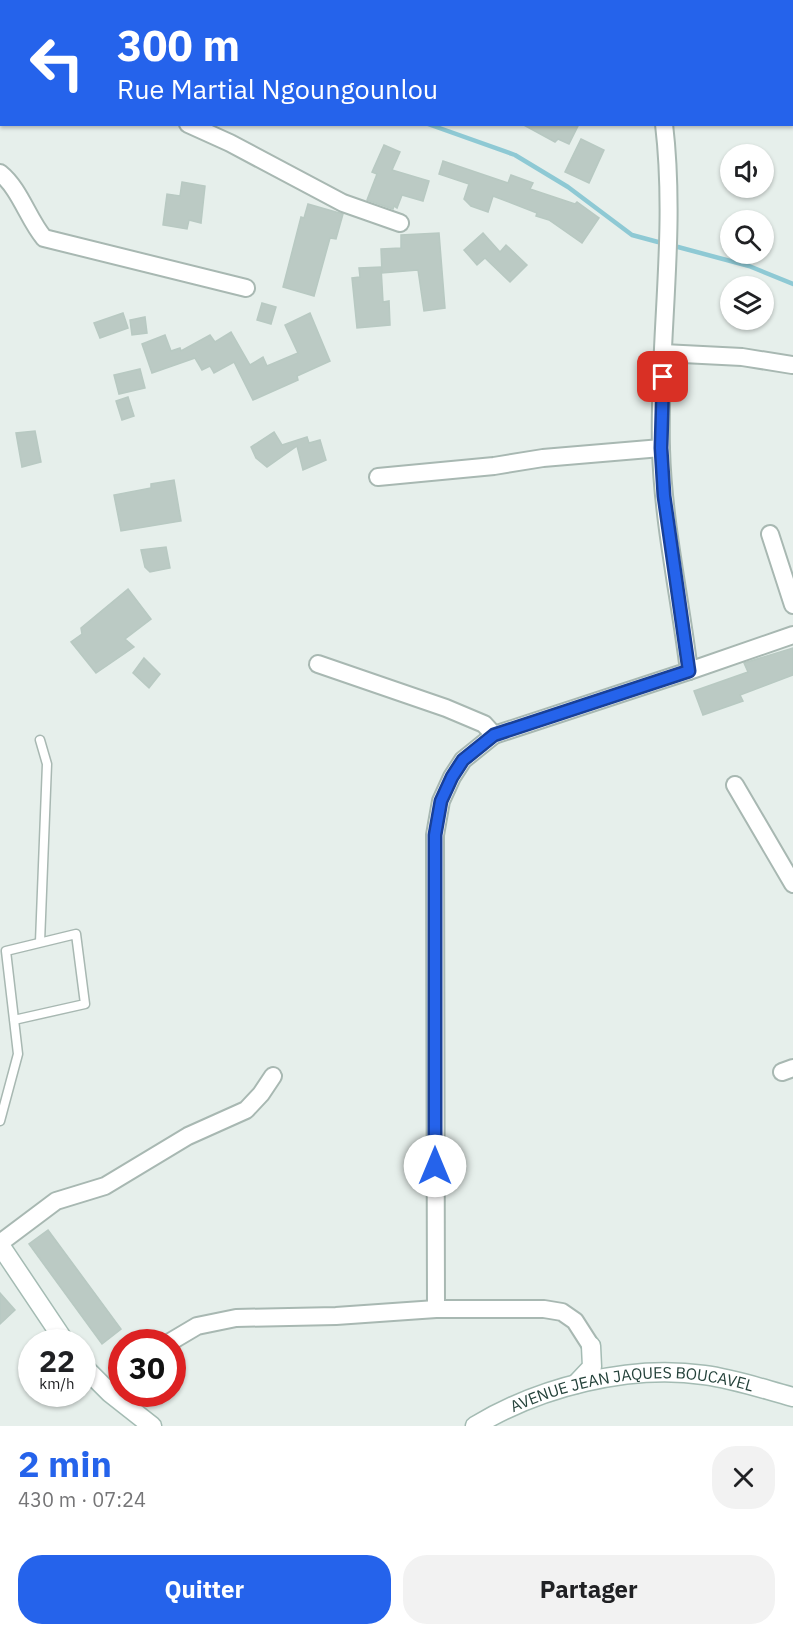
<!DOCTYPE html>
<html lang="fr">
<head>
<meta charset="utf-8">
<style>
	:root { --surface:#fff; --page:#f2f2f2; --text:#202124; --muted:#757577; --accent:#2563eb }
	body { margin:0; font-family:"IBM Plex Sans",sans-serif; background:var(--page); color:var(--text); height:100vh; display:flex; flex-direction:column; font-size:22px; white-space:nowrap }
	* { box-sizing:border-box; margin:0 }
	p { font-size:20px; color:var(--muted) }
	.icon { flex:none; width:33px; height:33px; fill:none; stroke:currentColor; stroke-width:2; stroke-linecap:round; stroke-linejoin:round }
	.map { position:relative; height:1426px; overflow:hidden }
	.details { display:flex; flex-direction:column; background:var(--surface); flex:1 }
	.details>* { flex:none }
	.top-card { position:absolute; left:0px; top:0px; width:794px; height:126px; box-shadow:0 2px 4px #0004; background:#2563eb; color:#fff; overflow:hidden }
	.controls { position:absolute; left:720px; top:144px; display:grid; gap:12px }
	.controls a { display:grid; place-items:center; width:54px; height:54px; border-radius:50%; background:var(--surface); box-shadow:0 2px 4px #0004; font-size:30px }
	.speed { position:absolute; left:18px; top:1329px; display:flex; gap:12px; font-size:30px; font-weight:700; text-align:center }
	.speed>* { display:grid; place-content:center; width:78px; height:78px; border-radius:50%; background:var(--surface); box-shadow:0 2px 4px #0004; line-height:1 }
	.speed small { font-size:15px; font-weight:400 }
	.speed .limit { border:9px solid #d22; background:#fff; color:#111 }
	.pin { position:absolute; display:grid; place-items:center; width:51px; height:51px; color:#fff; margin:-26px; border-radius:12px; box-shadow:0 3px 9px #0006 }
	.me { position:absolute; width:66px; margin:-33px; rotate:0deg; stroke-linejoin:round; filter:drop-shadow(0 0 4px #0008) }
	.turn { display:flex; align-items:center; gap:21px; height:126px; padding:0 18px; font-size:27px }
	.turn .icon { width:78px; height:78px; stroke-width:2.5 }
	.turn b { display:block; font-size:42px; line-height:51px }
	.round { display:grid; place-items:center; flex:none; width:63px; height:63px; border-radius:24px; background:var(--page) }
	.summary { display:flex; align-items:center; justify-content:space-between; height:102px; padding:0 18px }
	h1 { font-size:36px; font-weight:700; line-height:45px; color:var(--accent) }
	.cta { display:flex; gap:12px; margin-top:auto; padding:12px 18px }
	.cta a { flex:1; height:69px; border-radius:24px; background:var(--accent); color:#fff; font-size:24px; font-weight:700; line-height:69px; text-align:center }
	.cta a+a { background:var(--page); color:var(--text) }
	.map>svg:first-child { display:block }
	.lines { fill:none; stroke-linecap:round; stroke-linejoin:round }
	.stream { stroke:#8ec9d4; stroke-width:4.5 }
	.building { fill:#bbcac4; stroke:#b8c9c2; stroke-width:1.5 }
	.service-casing { stroke:#a8b8b2; stroke-width:11 }
	.minor-casing { stroke:#a8b8b2; stroke-width:20 }
	.secondary-casing { stroke:#a4bbb3; stroke-width:21 }
	.service { stroke:#fff; stroke-width:8 }
	.minor { stroke:#fff; stroke-width:16 }
	.secondary { stroke:#fff; stroke-width:18 }
	.route-casing { stroke:#184099; stroke-width:15 }
	.route { stroke:#2563eb; stroke-width:10 }
	.labels { text-anchor:middle; stroke-width:5; stroke-linejoin:round; paint-order:stroke }
	.street-label { font-size:16px; fill:#24423a; stroke:#f7fbf9 }
</style>
</head>
<body>
<div class="map">
<svg width="793" height="1426" viewBox="0 0 793 1426">
	<rect width="100%" height="100%" fill="#e6efeb"/>
	<g class="lines">
		<g class="stream">
			<polyline points="428,124 515,155 568,187 632,235 658,242"/>
			<polyline points="678,247 749,266 793,284"/>
		</g>
	</g>
	<g class="building">
		<polygon points="522,124 579,124 569,144 558,139 555,142"/>
		<polygon points="581,139 604,150 589,183 565,172"/>
		<polygon points="384,145 400,152 392,170 429,181 423,201 402,195 397,208 394,206 393,209 367,200 377,174 372,172"/>
		<polygon points="443,161 508,183 511,175 533,183 530,189 575,204 577,202 599,218 582,243 549,220 536,216 537,213 493,196 488,212 471,206 464,199 469,184 439,174"/>
		<polygon points="182,182 205,186 201,223 189,220 187,229 163,225 167,194 180,196"/>
		<polygon points="308,204 343,214 336,239 330,238 314,296 283,287 301,217 304,218"/>
		<polygon points="439,233 445,308 424,311 418,270 382,273 381,249 401,248 401,235"/>
		<polygon points="483,233 500,252 506,245 527,265 510,282 485,258 477,265 464,250"/>
		<polygon points="381,267 383,302 389,301 390,325 357,328 352,278 360,277 359,268"/>
		<polygon points="262,303 276,307 271,324 257,320"/>
		<polygon points="123,313 128,328 100,338 94,323"/>
		<polygon points="310,313 330,361 297,376 298,380 253,400 234,362 214,373 210,366 202,370 195,358 152,373 142,344 165,335 171,351 180,348 181,351 210,335 215,342 231,332 250,365 263,357 267,366 298,353 285,325"/>
		<polygon points="145,317 147,333 132,335 130,320"/>
		<polygon points="140,369 145,388 119,394 114,375"/>
		<polygon points="128,397 134,416 122,420 116,401"/>
		<polygon points="35,431 41,462 22,467 16,433"/>
		<polygon points="274,432 282,445 307,437 309,443 320,440 326,460 303,470 297,446 267,467 256,458 251,447"/>
		<polygon points="174,480 181,521 121,531 114,495 151,488 151,484"/>
		<polygon points="166,547 170,568 150,572 145,567 141,550"/>
		<polygon points="128,589 151,619 125,639 134,647 96,673 71,642 82,634 81,628"/>
		<polygon points="793,648 793,675 740,695 743,701 703,715 694,691 748,672 744,663"/>
		<polygon points="144,658 160,674 149,688 133,673"/>
		<polygon points="48,1230 121,1329 102,1344 29,1244"/>
		<polygon points="0,1293 15,1310 0,1324"/>
	</g>
	<g class="lines">
		<defs>
			<g id="service">
				<polyline points="40,740 47,764 40,942"/>
				<polyline points="0,1121 18,1054 6,951 76,934 85,1004 14,1020"/>
			</g>
			<g id="minor">
				<polyline points="504,0 507,2"/>
				<polyline points="625,0 626,2"/>
				<polyline points="0,50 2,50"/>
				<polyline points="792,76 793,77"/>
				<polyline points="188,124 230,143 343,203 400,223"/>
				<path d="M0,173C20,189 28,219 44,238L246,288"/>
				<polyline points="663,353 742,357 792,365"/>
				<polyline points="378,477 494,466 543,458 661,448"/>
				<polyline points="770,534 793,605"/>
				<polyline points="318,664 446,708 484,724 494,735"/>
				<polyline points="689,671 793,635"/>
				<polyline points="735,785 793,884"/>
				<polyline points="782,1072 793,1068"/>
				<polyline points="0,1243 56,1201 105,1186 188,1136 246,1110 261,1094 273,1076"/>
				<path d="M436,1309L435,835L441,801L452,777L463,760L494,735L689,671C680,597 663,523 661,449C658,340 677,233 664,124"/>
				<polyline points="170,1342 197,1326 236,1318 336,1316 436,1309 544,1309 562,1312 575,1321 591,1346"/>
			</g>
			<g id="secondary">
				<polyline points="0,1245 65,1342"/>
				<polyline points="82,1365 110,1393 152,1426"/>
				<polyline points="576,1384 592,1367 591,1346"/>
				<path id="s1" d="M475,1426C539,1387 630,1364 704,1375C735,1379 763,1389 793,1397"/>
			</g>
		</defs>
		<use href="#service" class="service-casing"/>
		<use href="#minor" class="minor-casing"/>
		<use href="#secondary" class="secondary-casing"/>
		<use href="#service" class="service"/>
		<use href="#minor" class="minor"/>
		<use href="#secondary" class="secondary"/>
	</g>
	<g class="lines">
		<defs>
			<polyline id="route" points="435,1166 435,835 441,801 452,777 463,760 494,735 689,671 664,496 661,448 663,377"/>
		</defs>
		<use href="#route" class="route-casing"/>
		<use href="#route" class="route"/>
	</g>
	<g class="labels">
		<g class="street-label">
			<text dy="6" stroke="none"><textPath href="#s1" startOffset="165">AVENUE JEAN JAQUES BOUCAVEL</textPath></text>
		</g>
	</g>
</svg>
<div class="controls">
<a><svg class="icon" aria-label="sound" viewBox="0 0 24 24"><path d="M4 9h4l5-4v14l-5-4H4zM17 9q2 3 0 6"/></svg></a>
<a><svg class="icon" aria-label="search" viewBox="0 0 24 24"><circle cx="10" cy="10" r="6"/><path d="M15 15l6 6"/></svg></a>
<a><svg class="icon" aria-label="layers" viewBox="0 0 24 24"><path d="M12 4l9 5-9 5-9-5zM3 14l9 5 9-5"/></svg></a>
</div>
<div class="speed"><div>22<small>km/h</small></div><div class="limit">30</div></div>
<div class="pin" style="left:663px;top:377px;background:#d93025"><svg class="icon" aria-label="arrive" viewBox="0 0 24 24"><path d="M6 21V4h12l-3 4 3 4H6"/></svg></div>
<svg class="me" style="left:435px;top:1166px" viewBox="-20 -20 40 40"><circle r="19" fill="#fff"/><path d="M0-13L10 11 0 6-10 11z" fill="#2563eb"/></svg>
<div class="top-card">
<div class="turn"><svg class="icon" aria-label="left" viewBox="0 0 24 24"><path d="M17 20v-9H6M10 6l-5 5 5 5"/></svg><div><b>300 m</b>Rue Martial Ngoungounlou</div></div>
</div>
</div>
<section class="details">
<div class="summary"><div><h1>2 min</h1><p>430 m · 07:24</p></div><a class="round"><svg class="icon" aria-label="close" viewBox="0 0 24 24"><path d="M6 6l12 12M18 6L6 18"/></svg></a></div>
<div class="cta"><a>Quitter</a><a>Partager</a></div>
</section>
</body>
</html>
